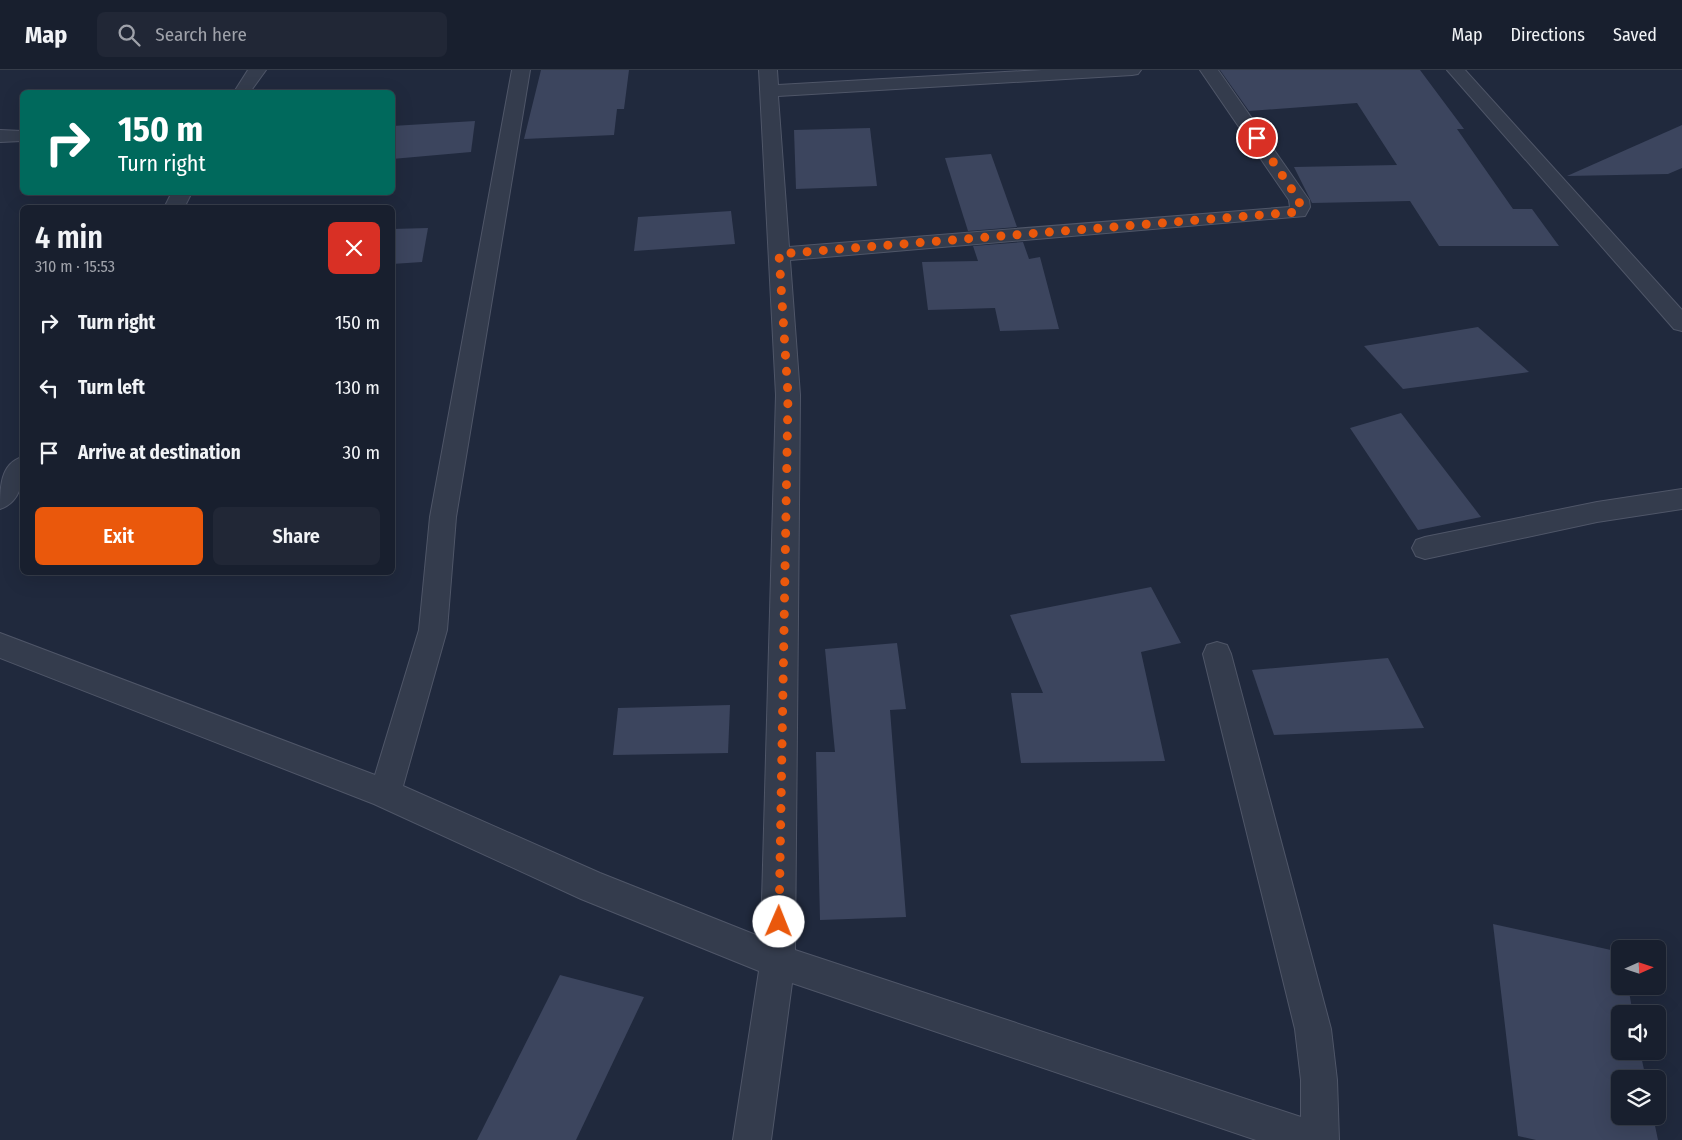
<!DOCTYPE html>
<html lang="en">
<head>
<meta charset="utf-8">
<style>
	:root { --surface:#181f2e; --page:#212736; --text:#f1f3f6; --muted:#9fa2aa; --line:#363d4a; --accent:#ea580c }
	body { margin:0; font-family:"Fira Sans Condensed",sans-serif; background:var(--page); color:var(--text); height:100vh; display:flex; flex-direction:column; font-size:19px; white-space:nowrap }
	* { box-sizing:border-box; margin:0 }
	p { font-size:16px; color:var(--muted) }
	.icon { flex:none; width:28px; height:28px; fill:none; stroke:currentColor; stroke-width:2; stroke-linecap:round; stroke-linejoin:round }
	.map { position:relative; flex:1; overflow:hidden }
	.drawer { position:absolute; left:20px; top:135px; width:375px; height:370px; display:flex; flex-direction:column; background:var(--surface); border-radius:8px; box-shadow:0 5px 20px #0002,0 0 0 1px var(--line) }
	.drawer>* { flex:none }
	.guide { position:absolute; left:20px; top:20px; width:375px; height:105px; border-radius:8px; box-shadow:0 5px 20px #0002,0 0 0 1px var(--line); background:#00695c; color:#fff; overflow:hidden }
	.needle { width:32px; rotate:87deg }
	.tools { position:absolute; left:1611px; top:870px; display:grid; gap:10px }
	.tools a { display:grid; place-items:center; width:55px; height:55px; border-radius:8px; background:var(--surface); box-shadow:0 5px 20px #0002,0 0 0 1px var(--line); font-size:25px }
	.pin { position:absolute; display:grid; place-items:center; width:42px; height:42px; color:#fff; margin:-21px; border:2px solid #fff; border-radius:50%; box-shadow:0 1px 5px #0007 }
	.me { position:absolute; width:55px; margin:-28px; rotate:1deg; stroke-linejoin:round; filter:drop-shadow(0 0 4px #0008) }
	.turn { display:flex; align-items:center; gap:18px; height:105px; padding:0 15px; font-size:22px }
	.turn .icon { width:65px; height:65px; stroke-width:2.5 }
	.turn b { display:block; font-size:35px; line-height:42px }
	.round { display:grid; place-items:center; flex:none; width:52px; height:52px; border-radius:8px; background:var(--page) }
	.overview { display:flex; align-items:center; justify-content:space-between; height:85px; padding:0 15px }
	h1 { font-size:30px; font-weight:600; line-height:38px }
	.cta { display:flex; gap:10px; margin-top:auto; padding:10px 15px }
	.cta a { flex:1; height:58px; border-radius:8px; background:var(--accent); color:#fff; font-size:20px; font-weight:600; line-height:58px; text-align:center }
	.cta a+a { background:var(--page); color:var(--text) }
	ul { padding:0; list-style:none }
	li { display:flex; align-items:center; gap:15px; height:65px; padding:0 15px }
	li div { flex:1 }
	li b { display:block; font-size:19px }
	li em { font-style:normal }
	header { display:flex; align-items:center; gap:30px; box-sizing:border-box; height:70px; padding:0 25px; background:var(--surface); border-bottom:1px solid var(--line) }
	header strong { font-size:24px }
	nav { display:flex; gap:28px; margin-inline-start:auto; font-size:18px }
	.search { width:350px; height:45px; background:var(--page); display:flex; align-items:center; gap:12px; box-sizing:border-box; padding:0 18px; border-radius:8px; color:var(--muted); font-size:19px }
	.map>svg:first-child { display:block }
	.building { fill:#3c455e }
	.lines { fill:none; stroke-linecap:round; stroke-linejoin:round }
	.street-casing { stroke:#4f5668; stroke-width:2 }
	.street { fill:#343c4d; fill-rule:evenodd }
	.route { stroke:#ea580c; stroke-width:9; stroke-dasharray:0 16.2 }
</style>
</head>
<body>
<header>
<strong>Map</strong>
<div class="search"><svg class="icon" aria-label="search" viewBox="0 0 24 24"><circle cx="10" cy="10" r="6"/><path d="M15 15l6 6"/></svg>Search here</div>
<nav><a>Map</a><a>Directions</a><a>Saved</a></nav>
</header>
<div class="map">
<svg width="1682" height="1070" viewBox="0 0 1682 1070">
	<rect width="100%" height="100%" fill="#20293d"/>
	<g class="building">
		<polygon points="541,0 629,0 624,39 617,39 614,65 524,69"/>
		<polygon points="1220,0 1420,0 1464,59 1457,59 1513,139 1532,139 1559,176 1439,176 1410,131 1312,133 1294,97 1397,95 1357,33 1249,41"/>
		<polygon points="475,51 471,82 392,89 392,56"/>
		<polygon points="1682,55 1682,98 1668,104 1567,106"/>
		<polygon points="870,58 877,116 796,119 794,60"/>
		<polygon points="991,84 1017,157 968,161 945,88"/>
		<polygon points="731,141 735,174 634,181 638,147"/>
		<polygon points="428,158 422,192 392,194 392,159"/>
		<polygon points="1023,172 1029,189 1040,187 1059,259 1000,261 995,238 928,240 922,192 978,191 973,176"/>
		<polygon points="1478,257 1529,302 1403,319 1364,276"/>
		<polygon points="1401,343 1481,447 1418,460 1350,358"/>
		<polygon points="1151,517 1181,573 1141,582 1165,691 1021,693 1011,623 1043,623 1010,545"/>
		<polygon points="897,573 906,639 890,640 906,847 820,850 816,682 835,682 825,579"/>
		<polygon points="1388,588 1424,658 1274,665 1252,600"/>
		<polygon points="730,635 728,683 613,685 618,638"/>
		<polygon points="1493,854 1620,882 1620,916 1628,916 1633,944 1620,944 1620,981 1640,981 1646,1009 1620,1009 1620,1046 1653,1046 1658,1070 1536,1070 1518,1066"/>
		<polygon points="560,905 644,927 576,1070 477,1070"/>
	</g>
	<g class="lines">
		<defs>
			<g id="street">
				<polygon points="248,0 266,0 250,22 234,22"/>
				<polygon points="512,0 530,0 456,447 447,560 403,716 600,803 761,867 776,325 759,0 777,0 778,15 1042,0 1141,0 1138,4 1132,5 778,26 789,177 1290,137 1289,130 1200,0 1218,0 1309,130 1310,137 1305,146 790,190 800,325 795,880 1301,1047 1301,1010 1295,959 1203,584 1207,575 1217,572 1227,575 1231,584 1331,959 1337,1010 1339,1070 1256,1070 792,913 771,1070 733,1070 759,901 581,829 374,734 0,588 0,563 375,705 419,560 430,447"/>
				<polygon points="1447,0 1465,0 1682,240 1682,261 1674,259"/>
				<polygon points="0,60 22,61 22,71 0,72"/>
				<polygon points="172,122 192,122 184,138 164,138"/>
				<path d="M22,387C25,406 22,432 0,439C0,418 0,394 22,387Z"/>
				<polygon points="1682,419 1682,439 1597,452 1425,489 1416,486 1412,478 1416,470 1425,467 1597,432"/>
			</g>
		</defs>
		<use href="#street" class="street-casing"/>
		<use href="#street" class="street"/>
	</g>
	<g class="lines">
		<polyline class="route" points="779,852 788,325 779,184 1298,142 1300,137 1299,130 1257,68"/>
	</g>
</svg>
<div class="tools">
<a><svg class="needle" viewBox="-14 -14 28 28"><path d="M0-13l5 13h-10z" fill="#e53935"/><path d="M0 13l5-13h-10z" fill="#9fa2aa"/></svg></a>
<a><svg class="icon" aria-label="sound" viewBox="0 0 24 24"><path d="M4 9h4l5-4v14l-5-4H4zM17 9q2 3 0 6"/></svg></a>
<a><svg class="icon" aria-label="layers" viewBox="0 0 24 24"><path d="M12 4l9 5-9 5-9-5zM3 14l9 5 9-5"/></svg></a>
</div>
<div class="pin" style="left:1257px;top:68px;background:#d93025"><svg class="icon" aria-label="arrive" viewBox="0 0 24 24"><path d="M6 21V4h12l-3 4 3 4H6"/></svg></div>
<svg class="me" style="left:779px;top:852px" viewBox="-20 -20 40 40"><circle r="19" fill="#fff"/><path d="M0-13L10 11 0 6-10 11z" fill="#ea580c"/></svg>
<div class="guide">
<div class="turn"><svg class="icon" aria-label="right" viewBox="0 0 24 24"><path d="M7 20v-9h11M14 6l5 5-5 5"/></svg><div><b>150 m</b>Turn right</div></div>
</div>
<section class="drawer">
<div class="overview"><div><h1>4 min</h1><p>310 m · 15:53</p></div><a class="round" style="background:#d93025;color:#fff"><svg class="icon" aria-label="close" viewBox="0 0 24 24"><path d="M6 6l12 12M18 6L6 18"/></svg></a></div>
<ul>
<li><svg class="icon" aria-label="right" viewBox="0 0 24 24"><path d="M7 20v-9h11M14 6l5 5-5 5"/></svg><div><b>Turn right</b></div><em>150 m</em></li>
<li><svg class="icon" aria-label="left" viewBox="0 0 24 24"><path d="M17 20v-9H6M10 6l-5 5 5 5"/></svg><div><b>Turn left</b></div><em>130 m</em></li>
<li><svg class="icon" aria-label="arrive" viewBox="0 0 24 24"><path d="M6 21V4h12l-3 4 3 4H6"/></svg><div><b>Arrive at destination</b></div><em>30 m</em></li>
</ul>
<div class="cta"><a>Exit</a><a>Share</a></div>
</section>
</div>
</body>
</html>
